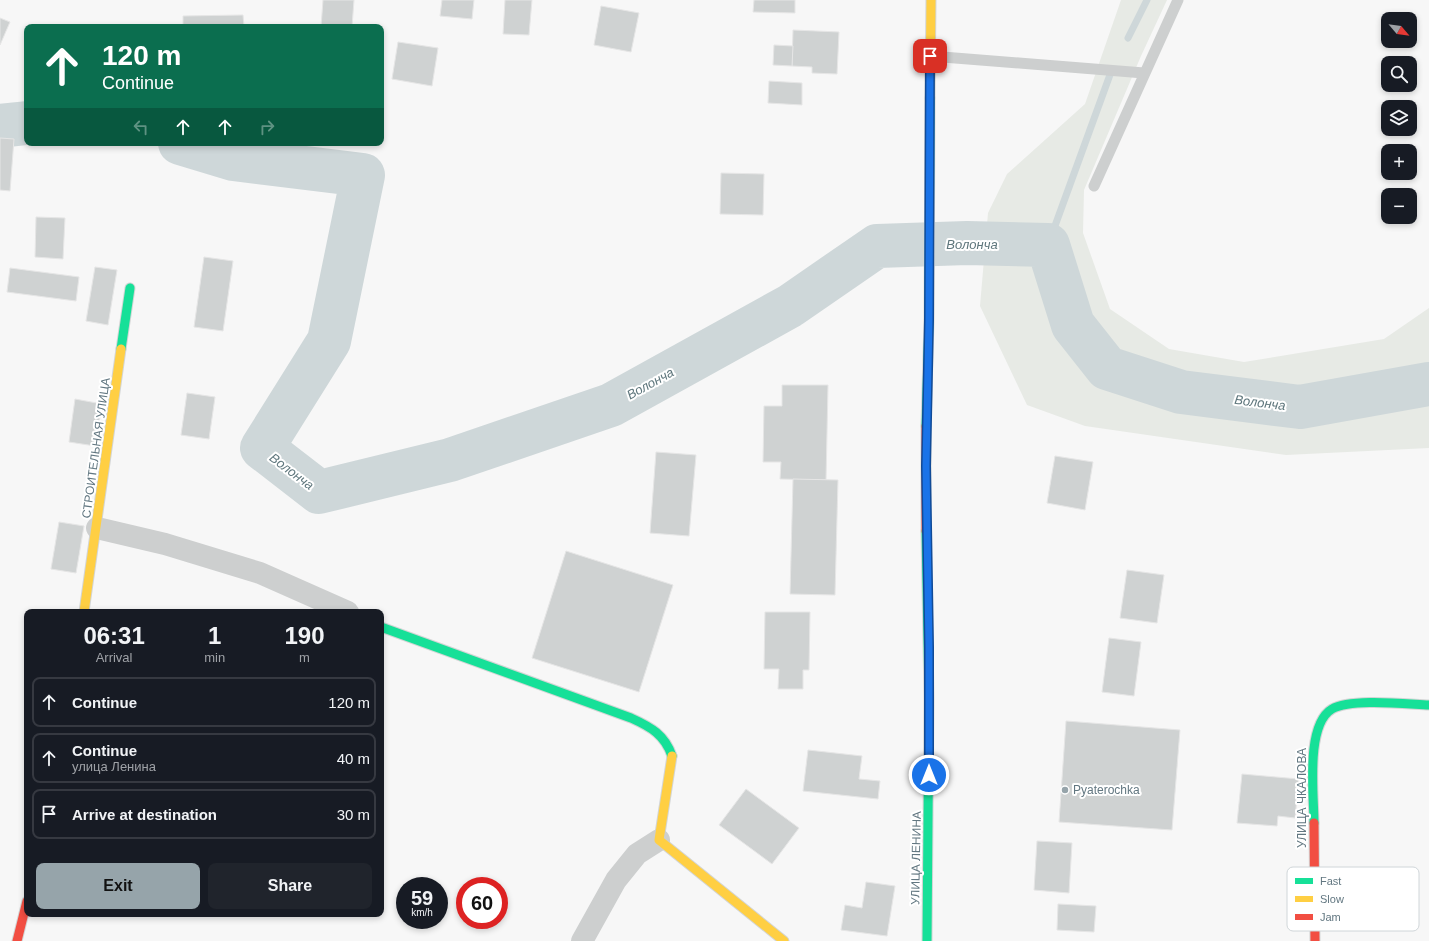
<!DOCTYPE html>
<html lang="en">
<head>
<meta charset="utf-8">
<style>
	:root { --surface:#171b24; --page:#20242c; --text:#f1f3f6; --muted:#9ea1a6; --line:#363941; --accent:#96a4aa }
	body { margin:0; font-family:Helvetica,sans-serif; background:var(--page); color:var(--text); height:100vh; display:flex; flex-direction:column; font-size:15px; white-space:nowrap }
	* { box-sizing:border-box; margin:0 }
	p { font-size:13px; color:var(--muted) }
	.icon { flex:none; width:22px; height:22px; fill:none; stroke:currentColor; stroke-width:2; stroke-linecap:round; stroke-linejoin:round }
	.map { position:relative; flex:1; overflow:hidden }
	.details { position:absolute; left:24px; top:609px; width:360px; height:308px; display:flex; flex-direction:column; background:var(--surface); border-radius:8px; box-shadow:0 2px 6px #0003 }
	.details>* { flex:none }
	.banner { position:absolute; left:24px; top:24px; width:360px; height:122px; border-radius:8px; box-shadow:0 2px 6px #0003; background:#0b6e4f; color:#fff; overflow:hidden }
	.needle { width:26px; rotate:119deg }
	.controls { position:absolute; left:1381px; top:12px; display:grid; gap:8px }
	.controls a { display:grid; place-items:center; width:36px; height:36px; border-radius:8px; background:var(--surface); box-shadow:0 2px 6px #0003; font-size:20px }
	.speed { position:absolute; left:396px; top:877px; display:flex; gap:8px; font-size:20px; font-weight:700; text-align:center }
	.speed>* { display:grid; place-content:center; width:52px; height:52px; border-radius:50%; background:var(--surface); box-shadow:0 2px 6px #0003; line-height:1 }
	.speed small { font-size:10px; font-weight:400 }
	.speed .limit { border:6px solid #d22; background:#fff; color:#111 }
	.pin { position:absolute; display:grid; place-items:center; width:34px; height:34px; color:#fff; margin:-17px; border-radius:8px; box-shadow:0 2px 6px #0006 }
	.me { position:absolute; width:44px; margin:-22px; rotate:0deg; stroke-linejoin:round; filter:drop-shadow(0 0 3px #0008) }
	.turn { display:flex; align-items:center; gap:14px; height:84px; padding:0 12px; font-size:18px }
	.turn .icon { width:52px; height:52px; stroke-width:2.5 }
	.turn b { display:block; font-size:28px; line-height:34px }
	.lanes { display:flex; align-items:center; height:38px; padding:0 12px; background:#0003; justify-content:center; gap:20px; direction:ltr }
	.lanes .off { opacity:.35 }
	.eta { display:flex; justify-content:space-evenly; align-items:center; height:68px; text-align:center }
	.eta b { font-size:24px; font-weight:700; line-height:28px }
	.primary-button { display:flex; gap:8px; margin-top:auto; padding:8px 12px }
	.primary-button a { flex:1; height:46px; border-radius:8px; background:var(--accent); color:#111; font-size:16px; font-weight:700; line-height:46px; text-align:center }
	.primary-button a+a { background:var(--page); color:var(--text) }
	ul { padding:0; list-style:none }
	li { display:flex; align-items:center; gap:12px; height:50px; margin:0 8px 6px; padding:0 4px; border:2px solid var(--line); border-radius:8px }
	li div { flex:1 }
	li b { display:block; font-size:15px }
	li em { font-style:normal }
	.map>svg:first-child { display:block }
	.green { fill:#e7eae5 }
	.lines { fill:none; stroke-linecap:round; stroke-linejoin:round }
	.stream { stroke:#ced7d9; stroke-width:7 }
	.river { stroke:#ced7d9; stroke-width:44 }
	.building { fill:#cfd2d2; stroke:#e6e6e6 }
	.fast-casing { stroke:#d3d5d5; stroke-width:11 }
	.slow-casing { stroke:#d3d5d5; stroke-width:11 }
	.jam-casing { stroke:#d3d5d5; stroke-width:11 }
	.lane { stroke:#cdcfcf; stroke-width:11 }
	.street { stroke:#cdcfcf; stroke-width:22 }
	.fast { stroke:#16e098; stroke-width:9 }
	.slow { stroke:#ffcf43; stroke-width:9 }
	.jam { stroke:#f24e42; stroke-width:9 }
	.route-casing { stroke:#114b97; stroke-width:10 }
	.route { stroke:#1a73e8; stroke-width:7 }
	.poi-dot { fill:#96a4aa; stroke:#fff; stroke-width:1.5 }
	.labels { text-anchor:middle; stroke-width:4; stroke-linejoin:round; paint-order:stroke }
	.street-label { font-size:12px; fill:#627781; stroke:#fff }
	.poi-label { font-size:12px; fill:#627781; stroke:#fff; text-anchor:start }
	.water-label { font-size:13px; font-style:italic; fill:#5e767c; stroke:#fff }
	.key { fill:#fff; stroke:#d0d6d9; stroke-width:1 }
	.key-label { font-size:11px; fill:#627781 }
</style>
</head>
<body>
<div class="map">
<svg width="1429" height="941" viewBox="0 0 1429 941">
	<rect width="100%" height="100%" fill="#f7f7f7"/>
	<polygon class="green" points="1121,0 1167,0 1141,56 1084,190 1083,233 1110,309 1169,349 1244,362 1384,339 1429,308 1429,448 1286,455 1085,426 1027,405 980,306 988,213 1007,174 1085,104"/>
	<g class="lines">
		<g class="stream">
			<polyline points="1128,38 1147,0"/>
			<polyline points="1048,245 1111,72"/>
		</g>
		<g class="river">
			<polyline points="0,126 27,123"/>
			<polyline points="180,143 233,159 363,175 329,341 262,448 319,492 450,460 611,405 790,306 877,246 967,243 1048,245 1073,325 1107,368 1181,392 1300,407 1429,384"/>
		</g>
	</g>
	<g class="building">
		<polygon points="323,0 354,0 352,27 321,27"/>
		<polygon points="442,0 474,0 472,19 440,16"/>
		<polygon points="505,0 532,0 529,35 503,34"/>
		<polygon points="754,0 795,0 795,13 753,12"/>
		<polygon points="601,6 639,13 631,52 594,45"/>
		<polygon points="243,15 244,27 183,27 183,16"/>
		<polygon points="0,18 10,22 0,45"/>
		<polygon points="793,30 839,32 837,74 812,73 812,67 792,66"/>
		<polygon points="398,42 438,48 432,86 392,79"/>
		<polygon points="774,45 793,46 792,66 773,65"/>
		<polygon points="769,81 802,83 802,105 768,103"/>
		<polygon points="0,138 14,139 10,191 0,190"/>
		<polygon points="721,173 764,174 763,215 720,214"/>
		<polygon points="36,217 65,218 63,259 35,257"/>
		<polygon points="204,257 233,261 223,331 194,327"/>
		<polygon points="95,267 117,270 108,325 86,321"/>
		<polygon points="10,268 79,277 76,301 7,292"/>
		<polygon points="782,385 828,385 826,480 780,479 781,462 763,462 764,406 782,406"/>
		<polygon points="187,393 215,397 209,439 181,435"/>
		<polygon points="75,399 102,404 95,446 69,442"/>
		<polygon points="656,452 696,455 689,536 650,533"/>
		<polygon points="1055,456 1093,462 1085,510 1047,503"/>
		<polygon points="793,479 838,480 835,595 790,594"/>
		<polygon points="59,522 84,526 76,573 51,569"/>
		<polygon points="566,551 673,585 639,692 532,658"/>
		<polygon points="1127,570 1164,575 1157,623 1120,618"/>
		<polygon points="765,612 810,612 809,670 803,670 803,689 778,689 779,669 764,669"/>
		<polygon points="1109,638 1141,642 1134,696 1102,692"/>
		<polygon points="1066,721 1180,730 1172,830 1059,822"/>
		<polygon points="808,750 862,756 859,779 880,781 878,799 803,791"/>
		<polygon points="1242,774 1299,779 1295,818 1278,816 1277,826 1237,823"/>
		<polygon points="746,789 799,828 772,864 719,825"/>
		<polygon points="1037,841 1072,843 1069,893 1034,890"/>
		<polygon points="866,882 895,886 887,936 841,930 845,905 862,908"/>
		<polygon points="1058,904 1096,906 1094,932 1057,930"/>
	</g>
	<g class="lines">
		<defs>
			<g id="fast">
				<polyline points="121,349 130,288"/>
				<polyline points="926,426 929,320 930,98"/>
				<polyline points="926,531 929,699 927,941"/>
				<path d="M381,627L631,718C651,727 665,735 672,756"/>
				<path d="M1314,823C1314,796 1305,725 1332,709C1351,698 1406,704 1429,705"/>
			</g>
			<g id="slow">
				<polyline points="930,98 931,0"/>
				<polyline points="84,612 121,349"/>
				<polyline points="672,756 659,840 784,941"/>
			</g>
			<g id="jam">
				<polyline points="926,426 926,531"/>
				<polyline points="1314,823 1315,941"/>
				<polyline points="17,941 27,901"/>
			</g>
		</defs>
		<use href="#fast" class="fast-casing"/>
		<use href="#slow" class="slow-casing"/>
		<use href="#jam" class="jam-casing"/>
		<g class="lane">
			<polyline points="930,56 1144,73"/>
			<polyline points="1094,186 1178,0"/>
		</g>
		<g class="street">
			<polyline points="97,528 165,544 260,573 348,612"/>
			<polyline points="582,941 616,880 637,854 659,840"/>
		</g>
		<use href="#fast" class="fast"/>
		<use href="#slow" class="slow"/>
		<use href="#jam" class="jam"/>
	</g>
	<g class="lines">
		<defs>
			<polyline id="route" points="929,775 929,647 926,466 929,320 930,56"/>
		</defs>
		<use href="#route" class="route-casing"/>
		<use href="#route" class="route"/>
	</g>
	<circle class="poi-dot" cx="1065" cy="790" r="4"/>
	<g class="labels">
		<g class="street-label">
			<text transform="translate(96 448) rotate(-82)" y="4">СТРОИТЕЛЬНАЯ УЛИЦА</text>
			<text transform="translate(1302 798) rotate(-90)" y="4">УЛИЦА ЧКАЛОВА</text>
			<text transform="translate(916 858) rotate(-89)" y="4">УЛИЦА ЛЕНИНА</text>
		</g>
		<g class="poi-label">
			<text x="1073" y="794">Pyaterochka</text>
		</g>
		<g class="water-label">
			<text x="972" y="249">Волонча</text>
			<text transform="translate(650 383) rotate(-29)" y="5">Волонча</text>
			<text transform="translate(1260 402) rotate(7)" y="5">Волонча</text>
			<text transform="translate(292 471) rotate(37)" y="5">Волонча</text>
		</g>
	</g>
	<rect x="1287" y="867" width="132" height="64" rx="6" class="key"/>
	<rect x="1295" y="878" width="18" height="6" fill="#16e098"/>
	<rect x="1295" y="896" width="18" height="6" fill="#ffcf43"/>
	<rect x="1295" y="914" width="18" height="6" fill="#f24e42"/>
	<g class="key-label">
		<text x="1320" y="885">Fast</text>
		<text x="1320" y="903">Slow</text>
		<text x="1320" y="921">Jam</text>
	</g>
</svg>
<div class="controls">
<a><svg class="needle" viewBox="-14 -14 28 28"><path d="M0-13l5 13h-10z" fill="#e53935"/><path d="M0 13l5-13h-10z" fill="#9ea1a6"/></svg></a>
<a><svg class="icon" aria-label="search" viewBox="0 0 24 24"><circle cx="10" cy="10" r="6"/><path d="M15 15l6 6"/></svg></a>
<a><svg class="icon" aria-label="layers" viewBox="0 0 24 24"><path d="M12 4l9 5-9 5-9-5zM3 14l9 5 9-5"/></svg></a>
<a>+</a>
<a>−</a>
</div>
<div class="speed"><div>59<small>km/h</small></div><div class="limit">60</div></div>
<div class="pin" style="left:930px;top:56px;background:#d93025"><svg class="icon" aria-label="arrive" viewBox="0 0 24 24"><path d="M6 21V4h12l-3 4 3 4H6"/></svg></div>
<svg class="me" style="left:929px;top:775px" viewBox="-20 -20 40 40"><circle r="17" fill="#1a73e8" stroke="#fff" stroke-width="3"/><path d="M0-11L8 9 0 5-8 9z" fill="#fff"/></svg>
<div class="banner">
<div class="turn"><svg class="icon" aria-label="ahead" viewBox="0 0 24 24"><path d="M12 20V5M6 11l6-6 6 6"/></svg><div><b>120 m</b>Continue</div></div>
<div class="lanes"><svg class="icon off" aria-label="left" viewBox="0 0 24 24"><path d="M17 20v-9H6M10 6l-5 5 5 5"/></svg><svg class="icon" aria-label="ahead" viewBox="0 0 24 24"><path d="M12 20V5M6 11l6-6 6 6"/></svg><svg class="icon" aria-label="ahead" viewBox="0 0 24 24"><path d="M12 20V5M6 11l6-6 6 6"/></svg><svg class="icon off" aria-label="right" viewBox="0 0 24 24"><path d="M7 20v-9h11M14 6l5 5-5 5"/></svg></div>
</div>
<section class="details">
<div class="eta">
<div><b>06:31</b><p>Arrival</p></div>
<div><b>1</b><p>min</p></div>
<div><b>190</b><p>m</p></div>
</div>
<ul>
<li><svg class="icon" aria-label="ahead" viewBox="0 0 24 24"><path d="M12 20V5M6 11l6-6 6 6"/></svg><div><b>Continue</b></div><em>120 m</em></li>
<li><svg class="icon" aria-label="ahead" viewBox="0 0 24 24"><path d="M12 20V5M6 11l6-6 6 6"/></svg><div><b>Continue</b><p>улица Ленина</p></div><em>40 m</em></li>
<li><svg class="icon" aria-label="arrive" viewBox="0 0 24 24"><path d="M6 21V4h12l-3 4 3 4H6"/></svg><div><b>Arrive at destination</b></div><em>30 m</em></li>
</ul>
<div class="primary-button"><a>Exit</a><a>Share</a></div>
</section>
</div>
</body>
</html>
